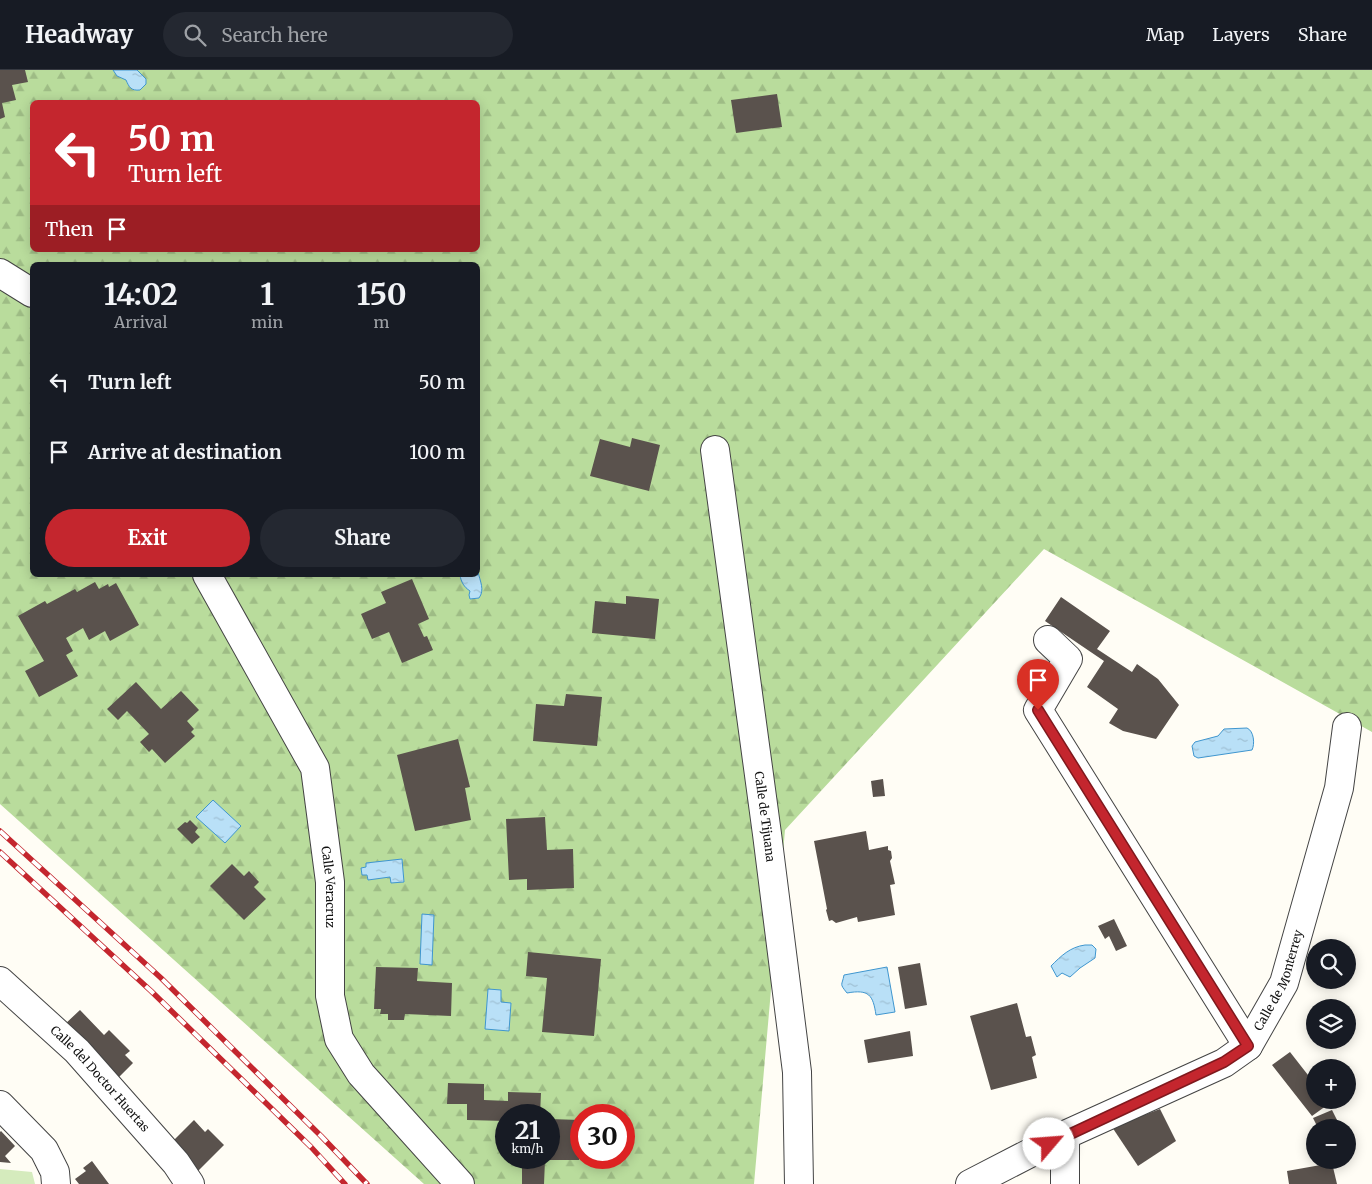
<!DOCTYPE html>
<html lang="en">
<head>
<meta charset="utf-8">
<style>
	:root { --surface:#171b24; --page:#242831; --text:#f1f3f6; --muted:#9ea1a6; --line:#363941; --accent:#c4262e }
	body { margin:0; font-family:Merriweather,serif; background:var(--page); color:var(--text); height:100vh; display:flex; flex-direction:column; font-size:19px; white-space:nowrap }
	* { box-sizing:border-box; margin:0 }
	p { font-size:16px; color:var(--muted) }
	.icon { flex:none; width:28px; height:28px; fill:none; stroke:currentColor; stroke-width:2; stroke-linecap:round; stroke-linejoin:round }
	.map { position:relative; flex:1; overflow:hidden }
	.side { position:absolute; left:30px; top:192px; width:450px; height:315px; display:flex; flex-direction:column; background:var(--surface); border-radius:8px; box-shadow:0 2px 12px #0003 }
	.side>* { flex:none }
	.hud { position:absolute; left:30px; top:30px; width:450px; height:152px; border-radius:8px; box-shadow:0 2px 12px #0003; background:#c4262e; color:#fff; overflow:hidden }
	.controls { position:absolute; left:1306px; top:869px; display:grid; gap:10px }
	.controls a { display:grid; place-items:center; width:50px; height:50px; border-radius:50%; background:var(--surface); box-shadow:0 2px 12px #0003; font-size:25px }
	.speed { position:absolute; left:495px; top:1034px; display:flex; gap:10px; font-size:25px; font-weight:700; text-align:center }
	.speed>* { display:grid; place-content:center; width:65px; height:65px; border-radius:50%; background:var(--surface); box-shadow:0 2px 12px #0003; line-height:1 }
	.speed small { font-size:12px; font-weight:400 }
	.speed .limit { border:8px solid #d22; background:#fff; color:#111 }
	.pin { position:absolute; display:grid; place-items:center; width:42px; height:42px; color:#fff; margin:-51px -21px; border-radius:50% 50% 50% 0; rotate:-45deg; box-shadow:0 0 5px #0007 }
	.pin .icon { rotate:45deg }
	.me { position:absolute; width:55px; margin:-28px; rotate:63deg; stroke-linejoin:round; filter:drop-shadow(0 0 4px #0008) }
	.turn { display:flex; align-items:center; gap:18px; height:105px; padding:0 15px; font-size:22px }
	.turn .icon { width:65px; height:65px; stroke-width:2.5 }
	.turn b { display:block; font-size:35px; line-height:42px }
	.then { display:flex; align-items:center; height:48px; padding:0 15px; background:#0003; gap:10px; font-size:19px }
	.eta { display:flex; justify-content:space-evenly; align-items:center; height:85px; text-align:center }
	.eta b { font-size:30px; font-weight:700; line-height:35px }
	.cta { display:flex; gap:10px; margin-top:auto; padding:10px 15px }
	.cta a { flex:1; height:58px; border-radius:30px; background:var(--accent); color:#fff; font-size:20px; font-weight:700; line-height:58px; text-align:center }
	.cta a+a { background:var(--page); color:var(--text) }
	ul { padding:0; list-style:none }
	li { display:flex; align-items:center; gap:15px; height:70px; padding:0 15px }
	li div { flex:1 }
	li b { display:block; font-size:19px }
	li em { font-style:normal }
	header { display:flex; align-items:center; gap:30px; box-sizing:border-box; height:70px; padding:0 25px; background:var(--surface); border-bottom:1px solid var(--line) }
	header strong { font-size:24px }
	nav { display:flex; gap:28px; margin-inline-start:auto; font-size:18px }
	.search { width:350px; height:45px; background:var(--page); display:flex; align-items:center; gap:12px; box-sizing:border-box; padding:0 18px; border-radius:28px; color:var(--muted); font-size:19px }
	.map>svg:first-child { display:block }
	.forest { fill:url(#forest-firs); fill-rule:evenodd }
	.park { fill:#d5ebbd }
	.water { fill:url(#water-ripples); stroke:#3f96cf }
	.building { fill:#5a524d }
	.lines { fill:none; stroke-linecap:round; stroke-linejoin:round }
	.minor-casing { stroke:#444; stroke-width:30 }
	.minor { stroke:#fff; stroke-width:28 }
	.rail-casing { stroke:#c4262e; stroke-width:5.5 }
	.rail { stroke:#fff; stroke-width:4; stroke-dasharray:11; stroke-linecap:butt }
	.route-casing { stroke:#7f191e; stroke-width:12 }
	.route { stroke:#c4262e; stroke-width:9 }
	.labels { text-anchor:middle; stroke-width:5; stroke-linejoin:round; paint-order:stroke }
	.street-label { font-size:12px; fill:#111; stroke:#fff }
</style>
</head>
<body>
<header>
<strong>Headway</strong>
<div class="search"><svg class="icon" aria-label="search" viewBox="0 0 24 24"><circle cx="10" cy="10" r="6"/><path d="M15 15l6 6"/></svg>Search here</div>
<nav><a>Map</a><a>Layers</a><a>Share</a></nav>
</header>
<div class="map">
<svg width="1372" height="1114" viewBox="0 0 1372 1114">
	<defs>
		<pattern id="forest-firs" width="22" height="20" patternUnits="userSpaceOnUse" patternTransform="scale(1.25)"><rect width="22" height="20" fill="#b9dc9c"/><path d="M5 1l3.5 6h-7zM16 11l3.5 6h-7z" fill="#9ebc85"/></pattern>
		<pattern id="water-ripples" width="26" height="14" patternUnits="userSpaceOnUse" patternTransform="scale(1.25)"><rect width="26" height="14" fill="#b9e0f7"/><path d="M2 4q2-2 4 0t4 0M15 11q2-2 4 0t4 0" fill="none" stroke="#9ebfd3"/></pattern>
	</defs>
	<rect width="100%" height="100%" fill="#fffdf5"/>
	<path class="forest" d="M0,0H1372V662L1044,479L785,760L754,1114H424L0,734ZM32,32H478V180H32ZM32,195H478V505H32ZM506,1045H549V1088H506ZM581,1045H624V1088H581Z"/>
	<polygon class="park" points="0,1099 32,1102 35,1114 0,1114"/>
	<g class="water">
		<path d="M113,0H137L146,9V14L140,20C131,21 129,17 126,10L117,6Z"/>
		<path d="M478,502C480,511 485,520 479,528L470,529L469,525L470,521C464,517 461,512 460,505H478Z"/>
		<path d="M1247,658C1254,661 1255,674 1252,680L1198,688L1194,686L1192,676L1195,672L1218,666L1224,659Z"/>
		<polygon points="213,730 241,756 225,773 196,747"/>
		<polygon points="402,789 404,812 391,813 390,807 368,810 367,805 362,805 361,798 366,797 366,793"/>
		<polygon points="422,844 434,845 432,895 420,894"/>
		<path d="M1085,875H1092L1096,879L1095,888L1080,898L1070,907L1062,903L1057,907L1051,896C1061,886 1070,877 1085,875Z"/>
		<path d="M887,897L895,942L876,945C873,925 869,919 847,923C839,913 842,916 844,905Z"/>
		<polygon points="488,919 501,920 501,932 511,933 509,961 485,959"/>
	</g>
	<g class="building">
		<polygon points="0,0 25,0 28,12 12,15 16,30 2,33 5,47 0,49"/>
		<polygon points="777,24 782,57 736,63 731,30"/>
		<polygon points="632,368 660,375 649,421 590,406 600,369 630,377"/>
		<polygon points="412,509 429,549 418,554 424,567 427,566 433,580 402,593 389,562 372,569 361,544 386,533 381,522"/>
		<polygon points="95,512 99,519 108,514 109,517 116,513 139,555 110,571 105,561 89,570 83,558 66,568 73,581 66,585 78,606 39,627 25,601 44,591 18,546 45,531 47,534 75,519 77,522"/>
		<polygon points="626,526 659,529 655,569 592,563 595,531 626,534"/>
		<polygon points="1061,527 1110,561 1097,579 1132,602 1137,594 1158,609 1179,635 1156,669 1123,661 1109,653 1118,639 1087,617 1104,591 1045,551"/>
		<polygon points="136,612 161,639 181,621 199,640 187,651 194,659 191,662 195,666 165,693 152,679 149,682 140,672 149,664 127,641 118,650 107,639"/>
		<polygon points="566,624 602,627 597,676 533,671 536,634 564,636"/>
		<polygon points="458,669 470,717 465,718 471,750 415,761 397,685"/>
		<polygon points="883,709 885,726 873,727 871,711"/>
		<polygon points="545,747 547,780 573,779 574,818 527,820 527,809 509,810 506,749"/>
		<polygon points="190,750 198,758 195,762 200,767 192,774 177,759 185,752 187,753"/>
		<polygon points="866,761 869,780 888,776 888,780 891,781 892,788 890,791 895,814 890,815 895,845 858,852 857,847 836,853 832,850 829,851 826,840 827,839 814,771"/>
		<polygon points="232,794 244,806 249,801 259,812 254,817 266,829 244,850 210,816"/>
		<polygon points="1114,849 1127,876 1116,881 1109,866 1105,869 1098,856"/>
		<polygon points="528,882 601,889 594,966 542,962 547,908 526,906"/>
		<polygon points="920,893 927,935 905,939 898,897"/>
		<polygon points="376,897 418,898 417,911 452,913 451,946 405,944 404,950 388,950 388,944 380,944 381,939 374,939"/>
		<polygon points="1017,933 1026,967 1031,966 1036,985 1032,987 1037,1008 991,1020 970,946"/>
		<polygon points="80,940 104,965 109,960 130,981 125,985 133,993 118,1008 64,955"/>
		<polygon points="910,961 913,986 868,993 864,970"/>
		<polygon points="1290,982 1315,1014 1315,1030 1328,1030 1330,1033 1312,1046 1272,995"/>
		<polygon points="448,1013 484,1014 484,1030 508,1031 508,1022 541,1023 540,1045 506,1045 506,1051 467,1050 467,1034 447,1034"/>
		<polygon points="1160,1039 1176,1071 1138,1096 1112,1057"/>
		<polygon points="1332,1040 1341,1058 1318,1058 1313,1048"/>
		<polygon points="549,1049 580,1050 579,1090 545,1090 544,1114 522,1114 522,1090 516,1090 517,1088 549,1088"/>
		<polygon points="194,1050 205,1062 208,1059 224,1075 197,1102 172,1072"/>
		<polygon points="1,1061 15,1076 5,1086 11,1093 0,1092 0,1062"/>
		<polygon points="92,1091 109,1114 79,1114 75,1109 86,1101 83,1098"/>
		<polygon points="1332,1093 1337,1114 1289,1114 1287,1101"/>
	</g>
	<g class="lines">
		<defs>
			<g id="minor">
				<polyline points="0,203 32,223"/>
				<path id="s1" d="M715,380L767,764L797,1002L799,1114"/>
				<path id="s2" d="M207,505L315,698L330,812V926L339,969L361,1004L460,1114"/>
				<polyline points="1048,570 1068,589 1038,640 1248,976"/>
				<path id="s3" d="M0,911L77,981L176,1093L190,1114"/>
				<polyline points="0,1035 44,1080 55,1102 56,1114"/>
				<path id="s4" d="M970,1114L1065,1065L1224,993L1248,976L1284,913L1339,718L1347,657"/>
				<polyline points="1065,1114 1065,1065"/>
			</g>
		</defs>
		<use href="#minor" class="minor-casing"/>
		<use href="#minor" class="minor"/>
		<defs>
			<g id="rail">
				<polyline points="0,761 161,908 321,1066 367,1114"/>
				<polyline points="0,782 151,921 311,1077 345,1114"/>
			</g>
		</defs>
		<use href="#rail" class="rail-casing"/>
		<use href="#rail" class="rail"/>
	</g>
	<g class="lines">
		<defs>
			<polyline id="route" points="1038,640 1248,976 1224,992 1049,1074"/>
		</defs>
		<use href="#route" class="route-casing"/>
		<use href="#route" class="route"/>
	</g>
	<g class="labels">
		<g class="street-label">
			<text dy="4" stroke="none"><textPath href="#s1" startOffset="370">Calle de Tijuana</textPath></text>
			<text dy="4" stroke="none"><textPath href="#s2" startOffset="341">Calle Veracruz</textPath></text>
			<text dy="4" stroke="none"><textPath href="#s4" startOffset="384">Calle de Monterrey</textPath></text>
			<text dy="4" stroke="none"><textPath href="#s3" startOffset="140">Calle del Doctor Huertas</textPath></text>
		</g>
	</g>
</svg>
<div class="controls">
<a><svg class="icon" aria-label="search" viewBox="0 0 24 24"><circle cx="10" cy="10" r="6"/><path d="M15 15l6 6"/></svg></a>
<a><svg class="icon" aria-label="layers" viewBox="0 0 24 24"><path d="M12 4l9 5-9 5-9-5zM3 14l9 5 9-5"/></svg></a>
<a>+</a>
<a>−</a>
</div>
<div class="speed"><div>21<small>km/h</small></div><div class="limit">30</div></div>
<div class="pin" style="left:1038px;top:640px;background:#d93025"><svg class="icon" aria-label="arrive" viewBox="0 0 24 24"><path d="M6 21V4h12l-3 4 3 4H6"/></svg></div>
<svg class="me" style="left:1049px;top:1074px" viewBox="-20 -20 40 40"><circle r="19" fill="#fff"/><path d="M0-13L10 11 0 6-10 11z" fill="#c4262e"/></svg>
<div class="hud">
<div class="turn"><svg class="icon" aria-label="left" viewBox="0 0 24 24"><path d="M17 20v-9H6M10 6l-5 5 5 5"/></svg><div><b>50 m</b>Turn left</div></div>
<div class="then">Then<svg class="icon" aria-label="arrive" viewBox="0 0 24 24"><path d="M6 21V4h12l-3 4 3 4H6"/></svg></div>
</div>
<section class="side">
<div class="eta">
<div><b>14:02</b><p>Arrival</p></div>
<div><b>1</b><p>min</p></div>
<div><b>150</b><p>m</p></div>
</div>
<ul>
<li><svg class="icon" aria-label="left" viewBox="0 0 24 24"><path d="M17 20v-9H6M10 6l-5 5 5 5"/></svg><div><b>Turn left</b></div><em>50 m</em></li>
<li><svg class="icon" aria-label="arrive" viewBox="0 0 24 24"><path d="M6 21V4h12l-3 4 3 4H6"/></svg><div><b>Arrive at destination</b></div><em>100 m</em></li>
</ul>
<div class="cta"><a>Exit</a><a>Share</a></div>
</section>
</div>
</body>
</html>
